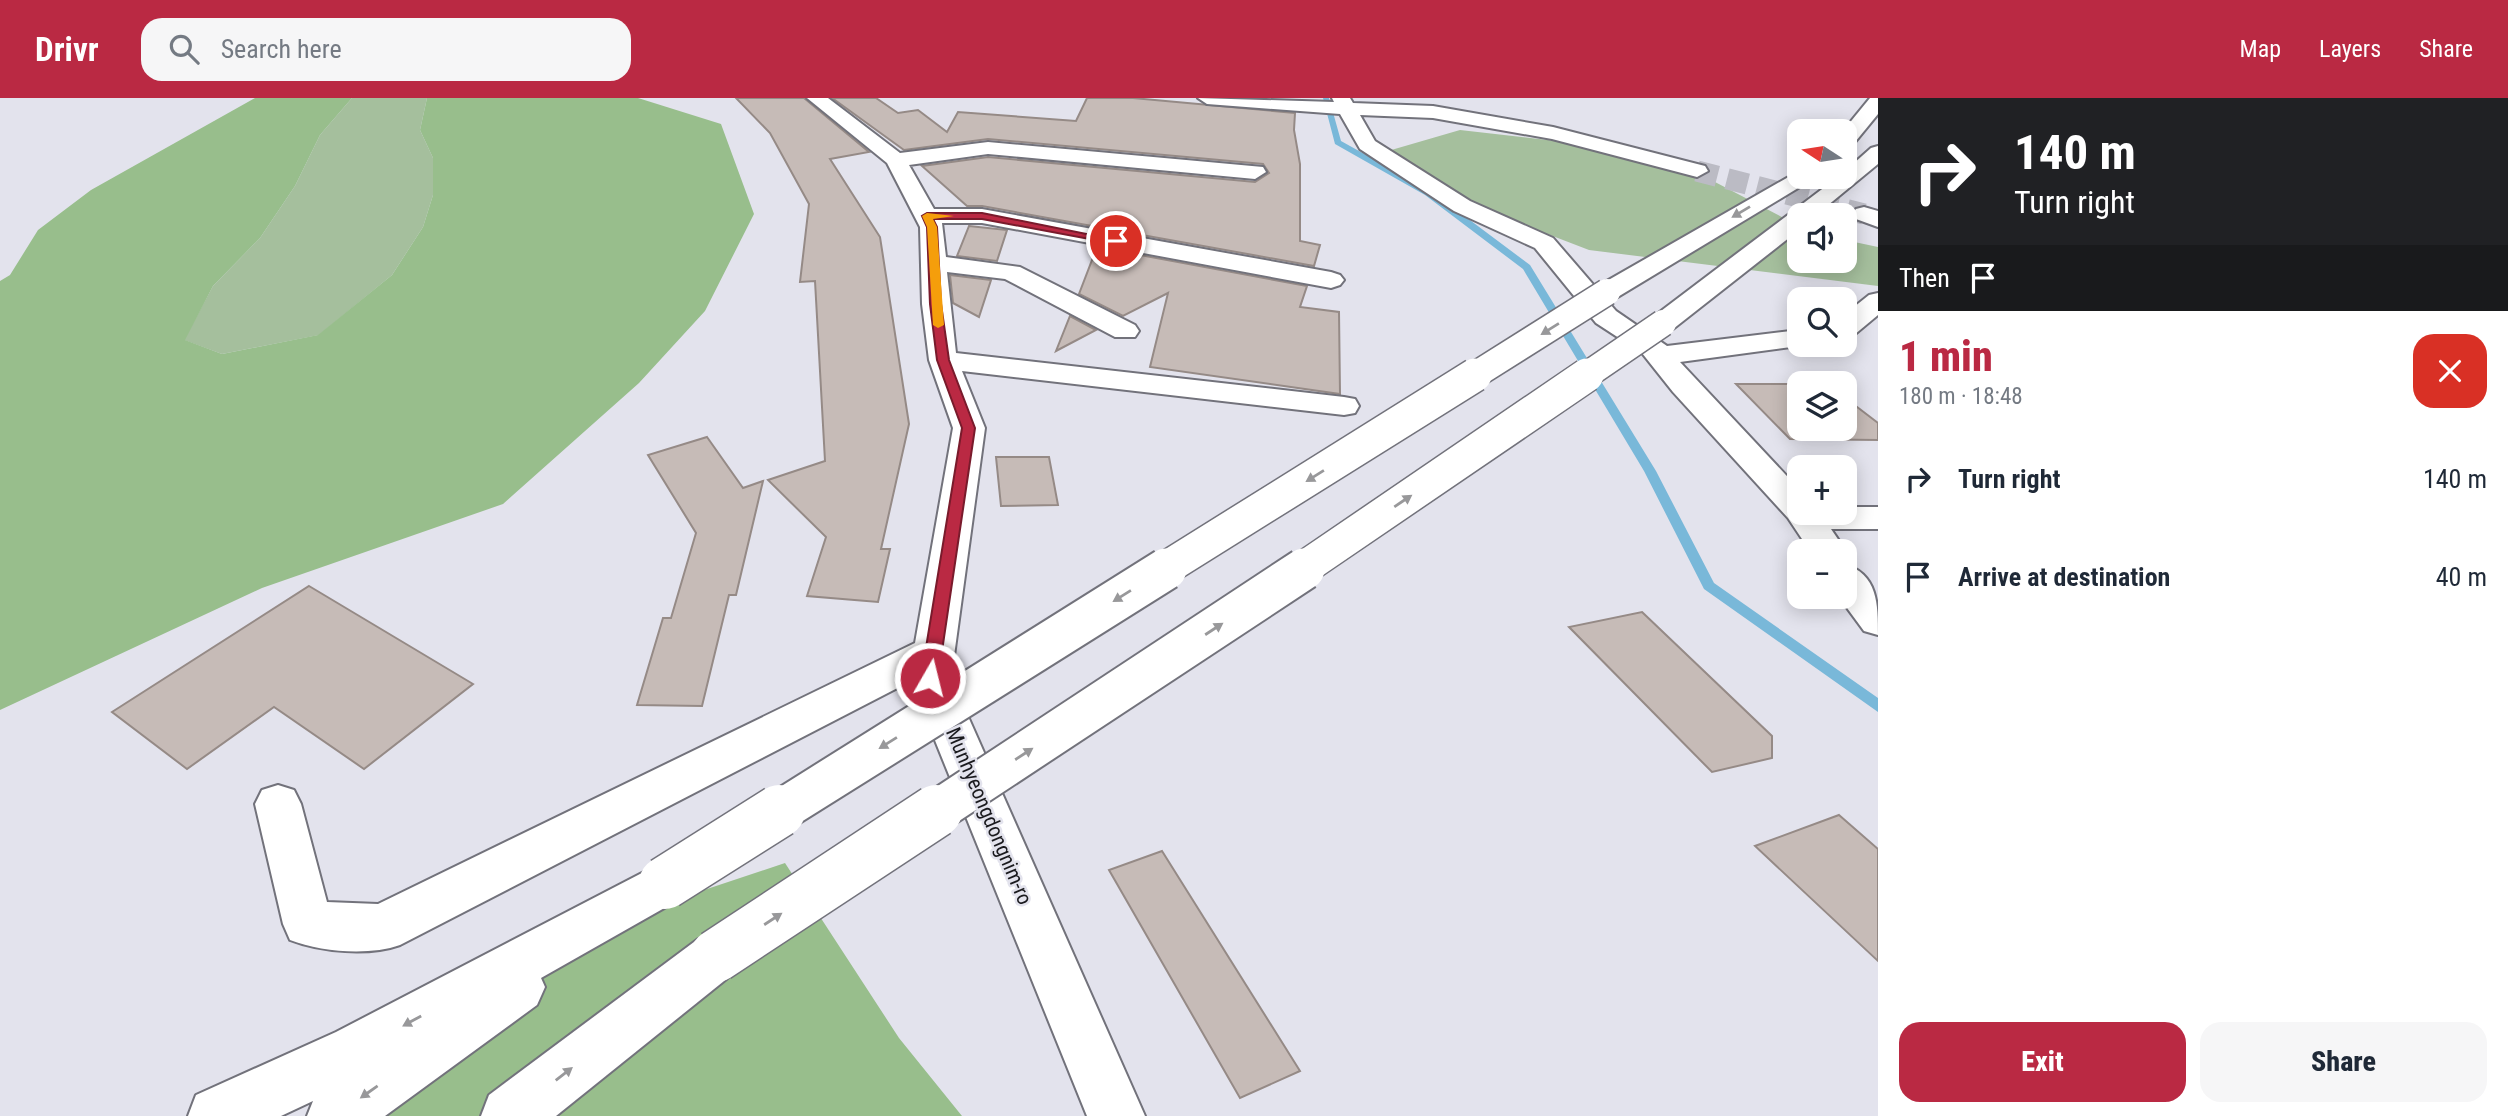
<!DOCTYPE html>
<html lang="en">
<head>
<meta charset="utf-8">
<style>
	:root { --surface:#fff; --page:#f6f6f7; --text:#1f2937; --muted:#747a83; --accent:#ba2943 }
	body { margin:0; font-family:"Roboto Condensed",sans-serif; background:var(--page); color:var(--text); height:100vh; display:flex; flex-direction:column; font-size:26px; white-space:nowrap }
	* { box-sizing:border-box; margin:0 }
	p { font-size:23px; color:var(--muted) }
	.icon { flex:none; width:38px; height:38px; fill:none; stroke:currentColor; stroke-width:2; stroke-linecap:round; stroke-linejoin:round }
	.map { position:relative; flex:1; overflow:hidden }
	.drawer { display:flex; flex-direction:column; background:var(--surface); width:630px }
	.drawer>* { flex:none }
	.guide { background:#202124; color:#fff; overflow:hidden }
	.needle { width:46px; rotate:282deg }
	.buttons { position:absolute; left:1787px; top:21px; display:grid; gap:14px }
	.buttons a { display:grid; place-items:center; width:70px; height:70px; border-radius:14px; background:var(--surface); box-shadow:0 4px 18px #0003; font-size:35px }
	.pin { position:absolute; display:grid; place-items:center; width:60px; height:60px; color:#fff; margin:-30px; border:4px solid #fff; border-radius:50%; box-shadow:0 2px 7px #0007 }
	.me { position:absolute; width:77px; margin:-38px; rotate:8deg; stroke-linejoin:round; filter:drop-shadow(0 0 5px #0008) }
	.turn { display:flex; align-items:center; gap:24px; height:147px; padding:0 21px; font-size:32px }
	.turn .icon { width:91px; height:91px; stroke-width:2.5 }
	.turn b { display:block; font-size:49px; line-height:60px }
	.then { display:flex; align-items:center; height:66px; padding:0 21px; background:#0003; gap:14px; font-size:26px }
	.round { display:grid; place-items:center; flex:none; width:74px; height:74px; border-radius:21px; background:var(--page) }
	.overview { display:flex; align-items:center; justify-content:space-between; height:119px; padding:0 21px }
	h1 { font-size:42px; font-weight:800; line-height:52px; color:var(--accent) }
	.cta { display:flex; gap:14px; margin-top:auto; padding:14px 21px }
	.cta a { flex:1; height:80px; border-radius:21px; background:var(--accent); color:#fff; font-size:28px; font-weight:800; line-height:80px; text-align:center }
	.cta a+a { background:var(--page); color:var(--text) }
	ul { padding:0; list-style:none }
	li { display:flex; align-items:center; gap:21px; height:98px; padding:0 21px }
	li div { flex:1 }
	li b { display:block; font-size:26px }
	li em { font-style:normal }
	header { display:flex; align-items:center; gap:42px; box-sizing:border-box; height:98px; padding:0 35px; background:var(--accent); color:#fff }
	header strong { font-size:33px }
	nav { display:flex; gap:38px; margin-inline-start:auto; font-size:24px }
	.search { width:490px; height:63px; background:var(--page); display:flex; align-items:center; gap:18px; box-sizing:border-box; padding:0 24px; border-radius:21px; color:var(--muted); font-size:26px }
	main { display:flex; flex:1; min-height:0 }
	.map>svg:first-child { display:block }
	.green { fill:#a5bf9d }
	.forest { fill:#98be8c }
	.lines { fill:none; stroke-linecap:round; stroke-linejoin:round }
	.stream { fill:#79b8d9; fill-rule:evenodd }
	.building { fill:#c6bbb7; stroke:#958a86; stroke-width:2 }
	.minor-tunnel { stroke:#bbbbc4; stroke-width:21; stroke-dasharray:21 10; stroke-linecap:butt }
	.minor-casing { stroke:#72727b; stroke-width:4 }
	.highway-casing { stroke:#72727b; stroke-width:4 }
	.minor { fill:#fff; fill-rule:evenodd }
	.highway { fill:#fff; fill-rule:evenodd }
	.highway-bridge-far3-casing { stroke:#72727b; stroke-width:29; stroke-linecap:butt }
	.highway-bridge-far2-casing { stroke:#72727b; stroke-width:36; stroke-linecap:butt }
	.highway-bridge-far1-casing { stroke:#72727b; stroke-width:45; stroke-linecap:butt }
	.highway-bridge-casing { stroke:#72727b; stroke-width:55; stroke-linecap:butt }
	.highway-bridge-far3 { stroke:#fff; stroke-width:26 }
	.highway-bridge-far2 { stroke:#fff; stroke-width:33 }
	.highway-bridge-far1 { stroke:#fff; stroke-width:41 }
	.highway-bridge { stroke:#fff; stroke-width:52 }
	.oneway { fill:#98989a }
	.route { fill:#ba2943; stroke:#791b2c; stroke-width:2 }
	.slow { fill:#f59e0b }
	.labels { text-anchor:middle; stroke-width:5; stroke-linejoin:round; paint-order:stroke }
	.street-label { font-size:21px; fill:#1a1a1e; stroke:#e3e3ed }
</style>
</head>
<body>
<header>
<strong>Drivr</strong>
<div class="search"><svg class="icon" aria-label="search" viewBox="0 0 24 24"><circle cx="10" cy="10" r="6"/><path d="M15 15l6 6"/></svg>Search here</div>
<nav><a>Map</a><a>Layers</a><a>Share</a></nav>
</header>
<main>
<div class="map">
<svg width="1878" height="1018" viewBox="0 0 1878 1018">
	<rect width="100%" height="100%" fill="#e3e3ed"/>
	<g class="green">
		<polygon points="352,0 427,0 420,32 433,60 433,97 423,129 392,177 319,237 222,256 184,242 213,188 260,140 295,88 320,37"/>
		<polygon points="1460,32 1565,44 1715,84 1799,128 1799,163 1844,163 1845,142 1878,149 1878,188 1589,152 1485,112 1381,55"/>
	</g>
	<g class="forest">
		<polygon points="255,0 352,0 320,37 295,88 260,140 213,188 185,242 222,256 318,237 392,177 423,129 433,97 433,60 420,32 427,0 638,0 721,26 754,116 705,213 639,285 503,406 262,490 0,612 0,183 10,177 38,132 91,92"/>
		<polygon points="785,765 899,940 962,1018 322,1018 641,813"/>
	</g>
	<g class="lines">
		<polygon class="stream" points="1323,0 1329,0 1341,43 1431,93 1530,167 1656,373 1714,485 1878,600 1878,614 1704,491 1644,373 1523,171 1425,97 1335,46"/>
	</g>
	<g class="building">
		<polygon points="736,0 804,0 869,54 830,61 880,139 909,326 881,451 890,451 878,504 807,498 826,439 768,382 825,363 815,183 800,184 809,106 770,35"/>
		<polygon points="832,0 876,0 898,15 918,12 947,34 958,14 1076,23 1087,0 1133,0 1295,15 1294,32 1300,66 1300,143 1320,147 1314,168 982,108 967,108 922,68 988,59 1255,84 1269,75 1263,66 988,41 904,52"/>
		<polygon points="969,128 1007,132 997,163 957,158"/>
		<polygon points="1097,149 1307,188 1300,209 1339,214 1340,296 1150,269 1168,195 1123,218 1079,196"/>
		<polygon points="950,177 991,182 979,219 953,205"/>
		<polygon points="1070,218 1096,232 1056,253"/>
		<polygon points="1736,286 1799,286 1799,331 1844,331 1844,299 1878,325 1878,342 1790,341"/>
		<polygon points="707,339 743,390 763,383 736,497 729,497 702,608 637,607 663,520 671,520 696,435 648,357"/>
		<polygon points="996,359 1049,359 1058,407 1001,408"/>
		<polygon points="309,488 473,586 364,671 274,609 187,671 112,614"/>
		<polygon points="1642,514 1772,638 1772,660 1712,674 1569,529"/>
		<polygon points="1839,717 1878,751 1878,863 1755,748"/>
		<polygon points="1162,753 1300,973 1240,1000 1109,772"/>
	</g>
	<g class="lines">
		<polyline class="minor-tunnel" points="1697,73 1864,116"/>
		<defs>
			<g id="minor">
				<path d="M807,0H828L900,55L988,44L1263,69L1266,74L1255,81L988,56L909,67L934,111H982L1331,174L1340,177L1344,182L1340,187L1331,190L982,125H942L946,159L1020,169L1135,227L1139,233L1135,239H1115L1005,181L947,174L956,255L1344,299L1355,301L1359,308L1355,315L1344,317L962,273L985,330L951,580L1145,1018H1087L911,583L400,847C369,858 321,854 290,842L283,826L255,706L262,692L278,687L294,692L301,706L327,804L378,806L915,545L953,330L929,262L922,206L920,129L887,65Z"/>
				<polygon points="1198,0 1334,4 1332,0 1350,0 1353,5 1433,8 1553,29 1705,68 1708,73 1697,79 1552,41 1433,20 1360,17 1375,43 1470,103 1553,140 1616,213 1667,248 1799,232 1799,247 1806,247 1680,264 1799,391 1799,415 1844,415 1844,409 1878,409 1878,431 1831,431 1846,453 1844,456 1810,453 1788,420 1673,294 1642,255 1596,225 1535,150 1454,113 1360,51 1340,16 1207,6"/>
				<polygon points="1864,109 1878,113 1878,129 1856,121 1852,116 1856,111"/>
				<polygon points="1878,195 1878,217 1854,237 1844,239 1844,217 1869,197"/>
				<path d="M1844,466C1878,476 1878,506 1878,537L1864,533L1839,499H1844Z"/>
			</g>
			<g id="highway">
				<polygon points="1870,0 1878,0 1878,16 1851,49 1844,51 1843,33"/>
				<polygon points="1878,48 1878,66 1816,117 1799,117 1799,132 1673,231 1653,231 1649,225 1653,219 1838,79 1844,79 1844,74 1871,50"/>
				<polygon points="1799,73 1799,79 1811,79 1808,84 1616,200 1598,200 1594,194 1598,188"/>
				<polygon points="665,763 682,770 690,785 682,800 541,880 545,889 537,907 385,1018 307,1018 313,1003 281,1018 188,1018 196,997 336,934"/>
				<polygon points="716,834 734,841 742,858 734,875 556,1018 481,1018 489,997 698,841"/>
			</g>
		</defs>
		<use href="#minor" class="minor-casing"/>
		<use href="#highway" class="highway-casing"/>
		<use href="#minor" class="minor"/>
		<use href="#highway" class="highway"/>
		<defs>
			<g id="highway-bridge-far3">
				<polyline points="1472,279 1607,194"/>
				<polyline points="1584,279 1663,225"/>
			</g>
			<g id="highway-bridge-far2">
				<polyline points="1163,472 1475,277"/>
				<polyline points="1301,472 1587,277"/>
			</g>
			<g id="highway-bridge-far1">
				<polyline points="777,715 1166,471"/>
				<polyline points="934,715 1304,471"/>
			</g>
			<g id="highway-bridge">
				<polyline points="665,785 779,713"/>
				<polyline points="716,858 936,713"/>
			</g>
		</defs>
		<use href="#highway-bridge-far3" class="highway-bridge-far3-casing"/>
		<use href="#highway-bridge-far2" class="highway-bridge-far2-casing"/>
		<use href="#highway-bridge-far1" class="highway-bridge-far1-casing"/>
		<use href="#highway-bridge" class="highway-bridge-casing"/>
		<use href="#highway-bridge-far3" class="highway-bridge-far3"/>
		<use href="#highway-bridge-far2" class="highway-bridge-far2"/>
		<use href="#highway-bridge-far1" class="highway-bridge-far1"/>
		<use href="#highway-bridge" class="highway-bridge"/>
	</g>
	<defs><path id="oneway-solid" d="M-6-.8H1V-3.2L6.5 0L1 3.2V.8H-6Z" transform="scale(1.75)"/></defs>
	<g class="oneway">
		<use href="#oneway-solid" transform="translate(1741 114) rotate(149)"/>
		<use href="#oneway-solid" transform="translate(1550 231) rotate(148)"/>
		<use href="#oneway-solid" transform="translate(1315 378) rotate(148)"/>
		<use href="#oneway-solid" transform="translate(1403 403) rotate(-34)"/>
		<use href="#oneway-solid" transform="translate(1122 498) rotate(148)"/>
		<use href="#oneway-solid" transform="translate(1214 531) rotate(-33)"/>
		<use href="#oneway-solid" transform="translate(888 645) rotate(148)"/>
		<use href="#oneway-solid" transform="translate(1024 656) rotate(-33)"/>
		<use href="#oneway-solid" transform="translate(773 821) rotate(-33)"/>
		<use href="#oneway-solid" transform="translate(412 923) rotate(151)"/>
		<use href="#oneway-solid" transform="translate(564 976) rotate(-38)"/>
		<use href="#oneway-solid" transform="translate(369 994) rotate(145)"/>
	</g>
	<polygon class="route" points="982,115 1121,143 1116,146 982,121 933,121 937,129 941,206 949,262 975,330 938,580 930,587 921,580 962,330 937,262 930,206 927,129 922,118 927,115"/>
	<polygon class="slow" points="927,115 954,118 933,121 937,129 944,227 938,230 933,227 927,129 922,118"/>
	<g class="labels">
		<g class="street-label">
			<text transform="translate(989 718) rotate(67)" y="7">Munhyeongdongnim-ro</text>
		</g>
	</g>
</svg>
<div class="buttons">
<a><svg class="needle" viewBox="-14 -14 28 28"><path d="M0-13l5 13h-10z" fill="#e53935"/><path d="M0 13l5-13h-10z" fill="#747a83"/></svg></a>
<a><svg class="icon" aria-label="sound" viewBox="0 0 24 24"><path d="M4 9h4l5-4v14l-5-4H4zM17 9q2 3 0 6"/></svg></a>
<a><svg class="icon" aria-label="search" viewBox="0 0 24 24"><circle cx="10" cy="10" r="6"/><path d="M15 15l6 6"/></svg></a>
<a><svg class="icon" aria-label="layers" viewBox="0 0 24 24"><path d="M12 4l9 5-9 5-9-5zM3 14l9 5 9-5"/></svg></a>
<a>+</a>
<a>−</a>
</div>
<div class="pin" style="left:1116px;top:143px;background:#d93025"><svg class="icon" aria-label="arrive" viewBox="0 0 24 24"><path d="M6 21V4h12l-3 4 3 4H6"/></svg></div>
<svg class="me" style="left:930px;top:580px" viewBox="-20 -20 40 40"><circle r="17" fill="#ba2943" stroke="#fff" stroke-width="3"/><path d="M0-11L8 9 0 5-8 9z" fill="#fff"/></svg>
</div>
<section class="drawer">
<div class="guide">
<div class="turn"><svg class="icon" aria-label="right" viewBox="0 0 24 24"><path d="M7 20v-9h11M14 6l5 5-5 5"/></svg><div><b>140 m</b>Turn right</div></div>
<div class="then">Then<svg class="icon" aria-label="arrive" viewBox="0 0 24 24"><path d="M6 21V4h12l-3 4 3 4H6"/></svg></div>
</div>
<div class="overview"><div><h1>1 min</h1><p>180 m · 18:48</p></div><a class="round" style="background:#d93025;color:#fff"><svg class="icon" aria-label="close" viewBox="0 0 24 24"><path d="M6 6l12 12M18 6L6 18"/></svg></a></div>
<ul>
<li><svg class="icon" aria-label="right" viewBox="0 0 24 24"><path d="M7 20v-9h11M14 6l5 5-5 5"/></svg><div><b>Turn right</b></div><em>140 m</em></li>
<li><svg class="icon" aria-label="arrive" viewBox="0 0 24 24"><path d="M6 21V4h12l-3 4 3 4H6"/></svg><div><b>Arrive at destination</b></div><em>40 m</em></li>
</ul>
<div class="cta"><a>Exit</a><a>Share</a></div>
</section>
</main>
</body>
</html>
